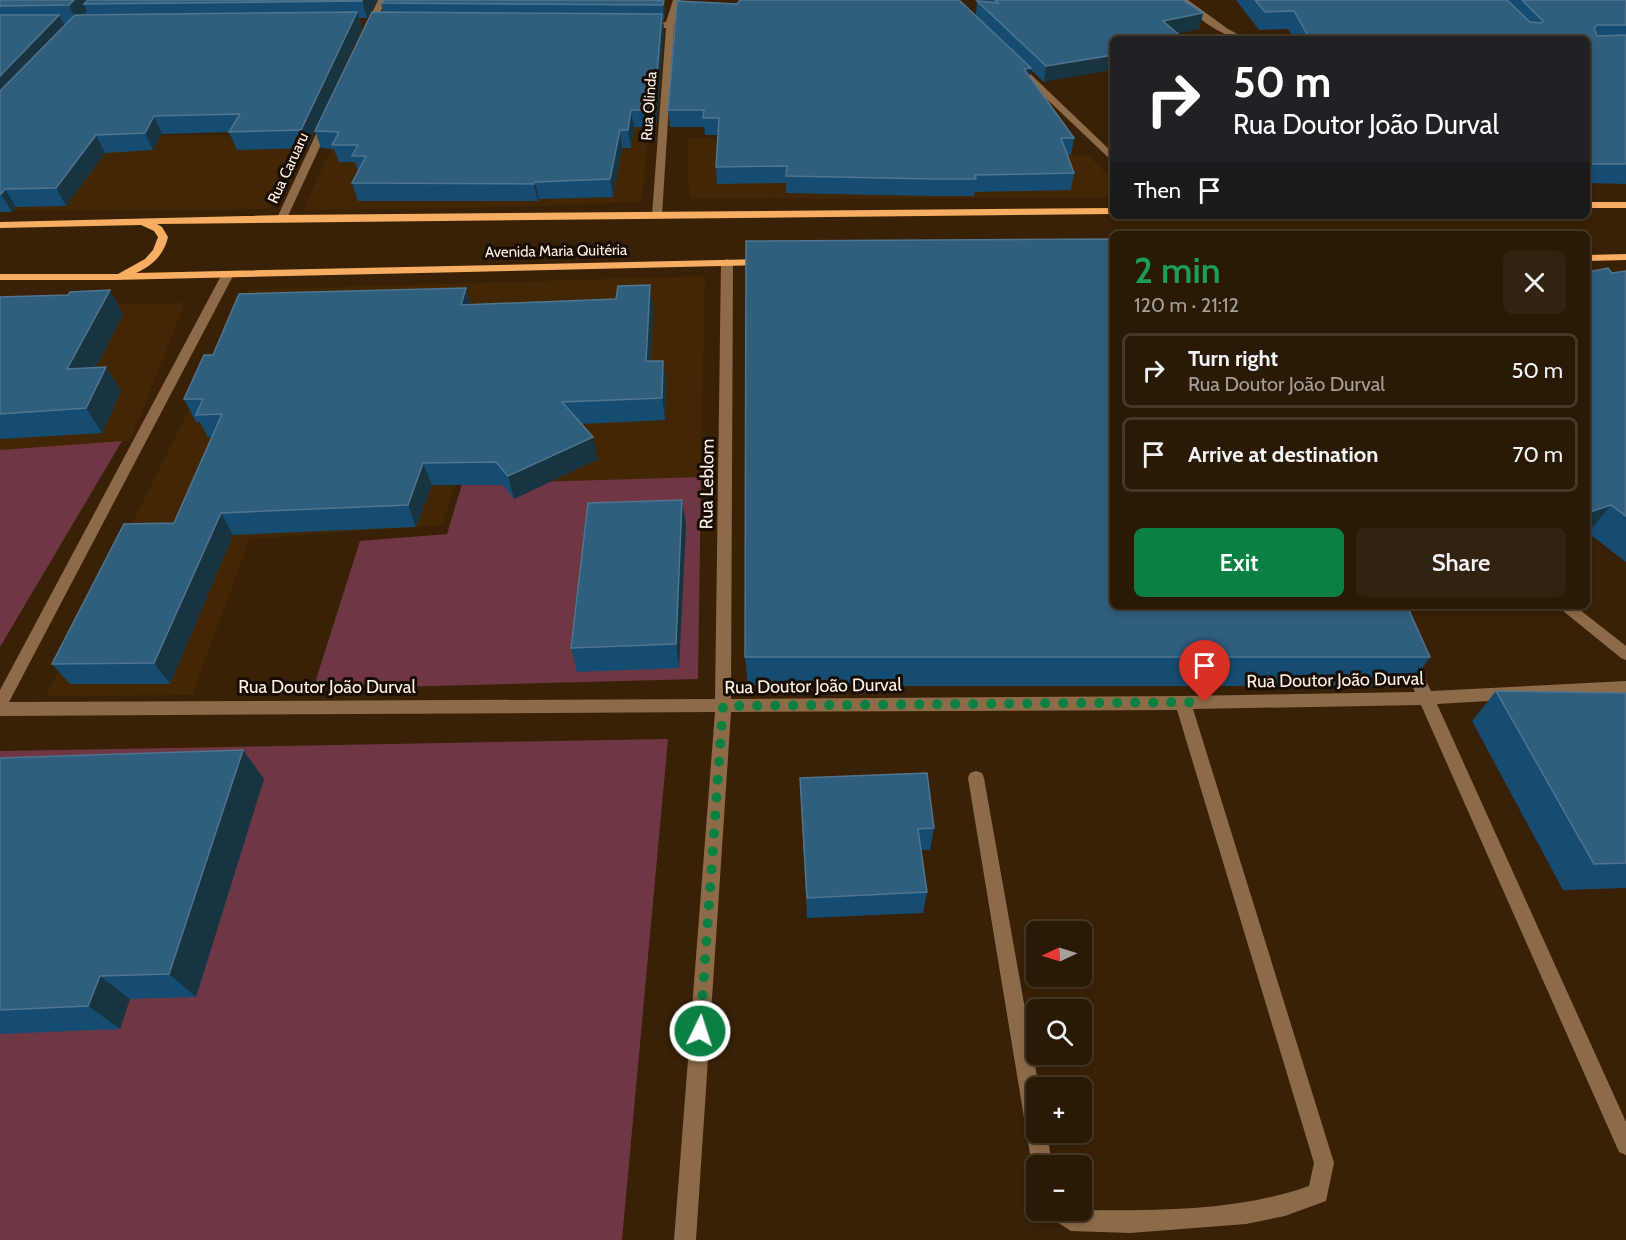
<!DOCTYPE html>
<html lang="en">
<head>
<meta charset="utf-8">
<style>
	:root { --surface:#2a1905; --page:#32220f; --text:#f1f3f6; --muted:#a5a09a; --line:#463827; --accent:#0b8043 }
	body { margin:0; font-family:Cabin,sans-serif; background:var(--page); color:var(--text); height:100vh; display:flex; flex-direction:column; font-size:22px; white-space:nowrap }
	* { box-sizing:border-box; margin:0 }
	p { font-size:20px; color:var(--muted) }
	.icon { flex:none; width:33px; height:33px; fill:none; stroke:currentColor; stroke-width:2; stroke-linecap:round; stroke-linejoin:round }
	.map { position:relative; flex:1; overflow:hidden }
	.side { position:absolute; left:1110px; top:231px; width:480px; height:378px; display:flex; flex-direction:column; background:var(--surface); border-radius:9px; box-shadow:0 3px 9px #0003,0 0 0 2px var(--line) }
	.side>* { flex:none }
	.hud { position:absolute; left:1110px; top:36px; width:480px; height:183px; border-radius:9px; box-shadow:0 3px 9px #0003,0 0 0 2px var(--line); background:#202124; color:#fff; overflow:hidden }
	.needle { width:39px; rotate:266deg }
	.buttons { position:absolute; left:1026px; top:921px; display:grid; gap:12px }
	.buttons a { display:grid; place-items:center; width:66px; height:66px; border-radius:9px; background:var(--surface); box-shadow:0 3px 9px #0003,0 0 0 2px var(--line); font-size:30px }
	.pin { position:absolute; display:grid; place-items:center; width:51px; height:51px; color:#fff; margin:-62px -26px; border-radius:50% 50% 50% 0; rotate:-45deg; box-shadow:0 0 6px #0007 }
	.pin .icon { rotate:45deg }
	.me { position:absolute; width:66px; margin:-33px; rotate:4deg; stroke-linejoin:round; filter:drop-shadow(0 0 4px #0008) }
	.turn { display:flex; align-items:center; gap:21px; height:126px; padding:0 24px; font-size:27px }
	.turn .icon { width:78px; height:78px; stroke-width:2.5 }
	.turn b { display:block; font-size:42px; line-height:51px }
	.then { display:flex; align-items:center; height:57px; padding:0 24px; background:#0003; gap:12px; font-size:22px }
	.round { display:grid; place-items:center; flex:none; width:63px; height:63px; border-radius:9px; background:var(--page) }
	.summary { display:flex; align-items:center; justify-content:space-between; height:102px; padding:0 24px }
	h1 { font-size:36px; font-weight:600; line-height:45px; color:#1e9e55 }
	.button { display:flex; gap:12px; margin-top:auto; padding:12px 24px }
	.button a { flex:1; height:69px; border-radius:9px; background:var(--accent); color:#fff; font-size:24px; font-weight:600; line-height:69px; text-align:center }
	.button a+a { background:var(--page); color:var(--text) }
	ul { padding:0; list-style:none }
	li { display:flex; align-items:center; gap:18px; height:75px; margin:0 12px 9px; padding:0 12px; border:3px solid var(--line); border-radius:9px }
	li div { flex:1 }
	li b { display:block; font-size:22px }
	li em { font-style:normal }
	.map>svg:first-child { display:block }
	.built { fill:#432705 }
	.green { fill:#6f3644 }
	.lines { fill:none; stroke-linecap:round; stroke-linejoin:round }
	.minor { fill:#8e6b48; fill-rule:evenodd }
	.major { fill:#f7ae62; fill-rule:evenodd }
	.wall { fill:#164c71 }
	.shaded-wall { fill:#193441 }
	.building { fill:#305e7d; stroke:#50758e; stroke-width:1.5 }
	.route { stroke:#0b8043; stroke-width:10; stroke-dasharray:0 18 }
	.labels { text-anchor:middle; stroke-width:6; stroke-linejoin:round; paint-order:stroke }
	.far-street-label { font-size:15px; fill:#fff2e6; stroke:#170d04 }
	.street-label { font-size:18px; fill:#fff2e6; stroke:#170d04 }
</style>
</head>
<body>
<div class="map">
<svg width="1626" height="1240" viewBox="0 0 1626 1240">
	<rect width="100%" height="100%" fill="#382107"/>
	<g class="built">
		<polygon points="649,123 642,202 474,208 303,210 341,127"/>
		<polygon points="310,134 269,209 0,210 0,137"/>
		<polygon points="687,138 801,141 1088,156 1113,179 1113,198 689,199"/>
		<polygon points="705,276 701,477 455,485 442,525 250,539 192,695 46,696 248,290"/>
		<polygon points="185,303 130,441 0,450 0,307"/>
	</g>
	<g class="green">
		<polygon points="122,441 0,647 0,450"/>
		<polygon points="701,477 698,679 313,689 360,541 447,534 462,484"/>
		<polygon points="668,739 622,1240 0,1240 0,751"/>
	</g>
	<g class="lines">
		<g class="minor">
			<polygon points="378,0 386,0 372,30 365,32 364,30"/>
			<polygon points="673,0 681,0 674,25 662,215 657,218 652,215 666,28 643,28 639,25 643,22 666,22"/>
			<path d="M1179,0H1188L1228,29L1247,39C1223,39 1196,17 1179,0Z"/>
			<polygon points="1013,63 1019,63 1113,153 1113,162 1013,67"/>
			<polygon points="326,120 331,123 287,218 282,221 278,220 277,218 321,123"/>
			<path d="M727,259L733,262L731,699L1183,696L1415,692L1400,658L1403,654L1408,652L1413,654L1431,691L1626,681V693L1437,704L1626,1122V1155L1619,1152L1421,705L1193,709L1334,1163L1326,1201L1285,1216L1246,1224L1130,1233L1071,1231L1051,1218L1049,1210C1132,1210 1228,1215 1309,1186L1314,1163L1177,710L731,712L696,1240H674L715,712L0,716V690L222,274L228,271L234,274L9,702L715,699L721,262Z"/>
			<polygon points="1557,606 1575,606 1626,646 1626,660 1621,658"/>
			<polygon points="976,771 982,773 984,778 1039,1088 1036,1088 1036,1132 1047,1132 1052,1166 1036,1166 1036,1174 1032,1166 968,778 970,773"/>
		</g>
		<g class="major">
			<rect x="1587" y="202" width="39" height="6"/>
			<path d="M1113,208V214L157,224L162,227L168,237C164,255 152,266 136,273L765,259L771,262L765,265L114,280H0V274H118L145,259L153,250L158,237L154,231L141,225L0,228V222L282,215Z"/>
			<polygon points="1626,254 1626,260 1587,261 1587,255"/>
		</g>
	</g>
	<g class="wall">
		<polygon points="0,0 377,0 367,18 359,18 362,28 307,148 237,150 229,132 162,134 153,150 105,153 66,206 16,207 12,212 0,212"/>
		<polygon points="977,0 1183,0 1203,13 1199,29 1177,33 1113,39 1044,82 1030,69 1029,76 1074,138 1071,155 1067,155 1074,173 1071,190 975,192 974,196 932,196 786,193 786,183 717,184 716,167 718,135 705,135 704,127 670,127 668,110 976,16 977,1"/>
		<polygon points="1236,0 1626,0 1626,184 1587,183 1587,39 1294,39 1288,29 1259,30"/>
		<polygon points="664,1 665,16 664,20 663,20 664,30 656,127 634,127 631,148 622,148 613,197 539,199 538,201 358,201 352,183 358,172 355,162 339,162 334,149 321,148 315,131 383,12 381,3"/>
		<polygon points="1626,271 1626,562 1588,533 1612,273"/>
		<polygon points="650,285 653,307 651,361 663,361 666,383 665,420 581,424 598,459 514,499 503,485 432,485 416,527 233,535 170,684 70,684 52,664 174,523 212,437 208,437 200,422 196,422 184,399 213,355 466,288 471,305 616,299"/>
		<polygon points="0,297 123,314 96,367 106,367 121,391 102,433 0,439"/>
		<polygon points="682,500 686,525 679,668 577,672 571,648"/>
		<polygon points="745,657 1430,657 1410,686 748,686"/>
		<polygon points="1496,691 1626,693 1626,888 1563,890 1472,721"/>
		<polygon points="243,750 264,779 196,997 130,999 120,1029 0,1034 0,758"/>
		<polygon points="800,778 934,828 930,850 921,850 927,892 923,913 807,918"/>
	</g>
	<g class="shaded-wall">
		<polygon points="74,0 97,0 84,4 87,11 77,22 69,5"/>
		<polygon points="362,0 377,0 367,18 362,1"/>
		<polygon points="664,1 665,16 664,20 663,5"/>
		<polygon points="357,12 362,28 307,148 301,130"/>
		<polygon points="1203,13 1199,29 1160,36 1163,21"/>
		<polygon points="662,14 664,30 656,127 654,110"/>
		<polygon points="59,15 68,31 0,104 0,76"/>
		<polygon points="1113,55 1113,70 1044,82 1046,66"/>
		<polygon points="1031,68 1028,85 1024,69"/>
		<polygon points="631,110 634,127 631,148 628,130"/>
		<polygon points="154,116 162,134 153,150 145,133"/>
		<polygon points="620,130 622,148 613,197 610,179"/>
		<polygon points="96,135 105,153 66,206 56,188"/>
		<polygon points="535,182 539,199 538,201 534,184"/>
		<polygon points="5,189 16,207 12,212 1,194"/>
		<polygon points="650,285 653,307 650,384 646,361"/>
		<polygon points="466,288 472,310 461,305"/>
		<polygon points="110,290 123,314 83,393 67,369"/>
		<polygon points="663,361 666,383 665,420 662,398"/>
		<polygon points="106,367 121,391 102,433 86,408"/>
		<polygon points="593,437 598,459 514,499 508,476"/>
		<polygon points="423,463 432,485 416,527 408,505"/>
		<polygon points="682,500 686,525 679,668 676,644"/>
		<polygon points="1611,505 1588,533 1587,534 1587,513"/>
		<polygon points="221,513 233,535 170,684 154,663"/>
		<polygon points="243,750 264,779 196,997 169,974"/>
		<polygon points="100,976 130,999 120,1029 88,1006"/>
	</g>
	<g class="building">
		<polygon points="0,0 74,0 69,5 0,6"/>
		<polygon points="88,0 362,0 362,1 84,4"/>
		<polygon points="385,0 652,0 664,1 663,5 381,3"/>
		<polygon points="740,0 959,0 1031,68 1024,69 1074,138 1061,138 1074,173 975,175 976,179 933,179 786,176 787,166 716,167 719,118 703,118 704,110 668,110 677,1 737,4"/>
		<polygon points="995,0 1183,0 1203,13 1163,21 1184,39 1113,39 1113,55 1046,66 977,1 998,3"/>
		<polygon points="1255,0 1507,0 1530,22 1541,23 1543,21 1522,0 1626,0 1626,25 1597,25 1594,28 1597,36 1626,35 1626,164 1587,164 1587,39 1310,39 1294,11 1265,12"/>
		<polygon points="357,12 301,130 229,132 240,114 154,116 145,133 96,135 56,188 5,189 1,194 0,194 0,91 75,15"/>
		<polygon points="372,12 662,14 654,110 631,110 628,130 620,130 610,179 535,182 534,184 352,183 366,156 352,156 358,145 332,145 339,132 315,131"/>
		<polygon points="0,15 59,15 0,76"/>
		<polygon points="1113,239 1113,606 1407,606 1430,657 745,657 746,241"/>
		<polygon points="1608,268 1612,273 1626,271 1626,516 1611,505 1587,513 1587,272"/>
		<polygon points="650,285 646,361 663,361 662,398 562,402 593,437 508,476 496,462 423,463 408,505 221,513 154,663 52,664 124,524 174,523 222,414 196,415 203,399 184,399 204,355 213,355 239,294 466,288 461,305 616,299 618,286"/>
		<polygon points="110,290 67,369 106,367 86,408 0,414 0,297 68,295 70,292"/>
		<polygon points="682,500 676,644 571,648 588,503"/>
		<polygon points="1496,691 1626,693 1626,863 1594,864"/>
		<polygon points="243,750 169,974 100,976 88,1006 0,1010 0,758"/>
		<polygon points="927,773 934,828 918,829 927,892 807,898 800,778"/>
	</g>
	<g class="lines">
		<polyline class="route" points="700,1031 723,706 1205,702"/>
	</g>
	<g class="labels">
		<g class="far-street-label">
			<text transform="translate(649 106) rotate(-86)" y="5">Rua Olinda</text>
			<text transform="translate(288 168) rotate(-65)" y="5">Rua Caruaru</text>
			<text transform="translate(556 251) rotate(-1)" y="5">Avenida Maria Quitéria</text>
		</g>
		<g class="street-label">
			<text transform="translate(707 484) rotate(-89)" y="6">Rua Leblom</text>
			<text transform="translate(1335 680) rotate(-1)" y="6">Rua Doutor João Durval</text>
			<text transform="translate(813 686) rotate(-1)" y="6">Rua Doutor João Durval</text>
			<text x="327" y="693">Rua Doutor João Durval</text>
		</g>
	</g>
</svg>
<div class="buttons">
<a><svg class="needle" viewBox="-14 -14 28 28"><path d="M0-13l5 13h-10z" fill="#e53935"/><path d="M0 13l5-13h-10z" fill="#a5a09a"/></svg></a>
<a><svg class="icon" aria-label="search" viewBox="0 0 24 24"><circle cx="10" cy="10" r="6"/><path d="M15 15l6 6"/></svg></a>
<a>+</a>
<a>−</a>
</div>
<div class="pin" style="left:1205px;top:702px;background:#d93025"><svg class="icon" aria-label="arrive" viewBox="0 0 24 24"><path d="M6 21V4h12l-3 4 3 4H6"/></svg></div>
<svg class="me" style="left:700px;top:1031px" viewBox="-20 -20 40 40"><circle r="17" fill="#0b8043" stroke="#fff" stroke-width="3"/><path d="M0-11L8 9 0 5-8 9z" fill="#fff"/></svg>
<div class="hud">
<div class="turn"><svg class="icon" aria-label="right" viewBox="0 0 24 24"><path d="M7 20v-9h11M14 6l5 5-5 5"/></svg><div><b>50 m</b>Rua Doutor João Durval</div></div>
<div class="then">Then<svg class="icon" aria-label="arrive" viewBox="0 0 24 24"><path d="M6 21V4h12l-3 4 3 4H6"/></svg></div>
</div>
<section class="side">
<div class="summary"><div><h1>2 min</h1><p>120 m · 21:12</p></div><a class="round"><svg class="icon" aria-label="close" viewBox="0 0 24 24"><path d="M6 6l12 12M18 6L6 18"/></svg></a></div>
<ul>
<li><svg class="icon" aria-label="right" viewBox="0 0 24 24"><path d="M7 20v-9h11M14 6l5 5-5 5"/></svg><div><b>Turn right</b><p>Rua Doutor João Durval</p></div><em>50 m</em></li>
<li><svg class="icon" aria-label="arrive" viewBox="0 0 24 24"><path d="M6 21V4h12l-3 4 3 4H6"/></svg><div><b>Arrive at destination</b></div><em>70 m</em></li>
</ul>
<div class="button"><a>Exit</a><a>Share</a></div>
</section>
</div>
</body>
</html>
